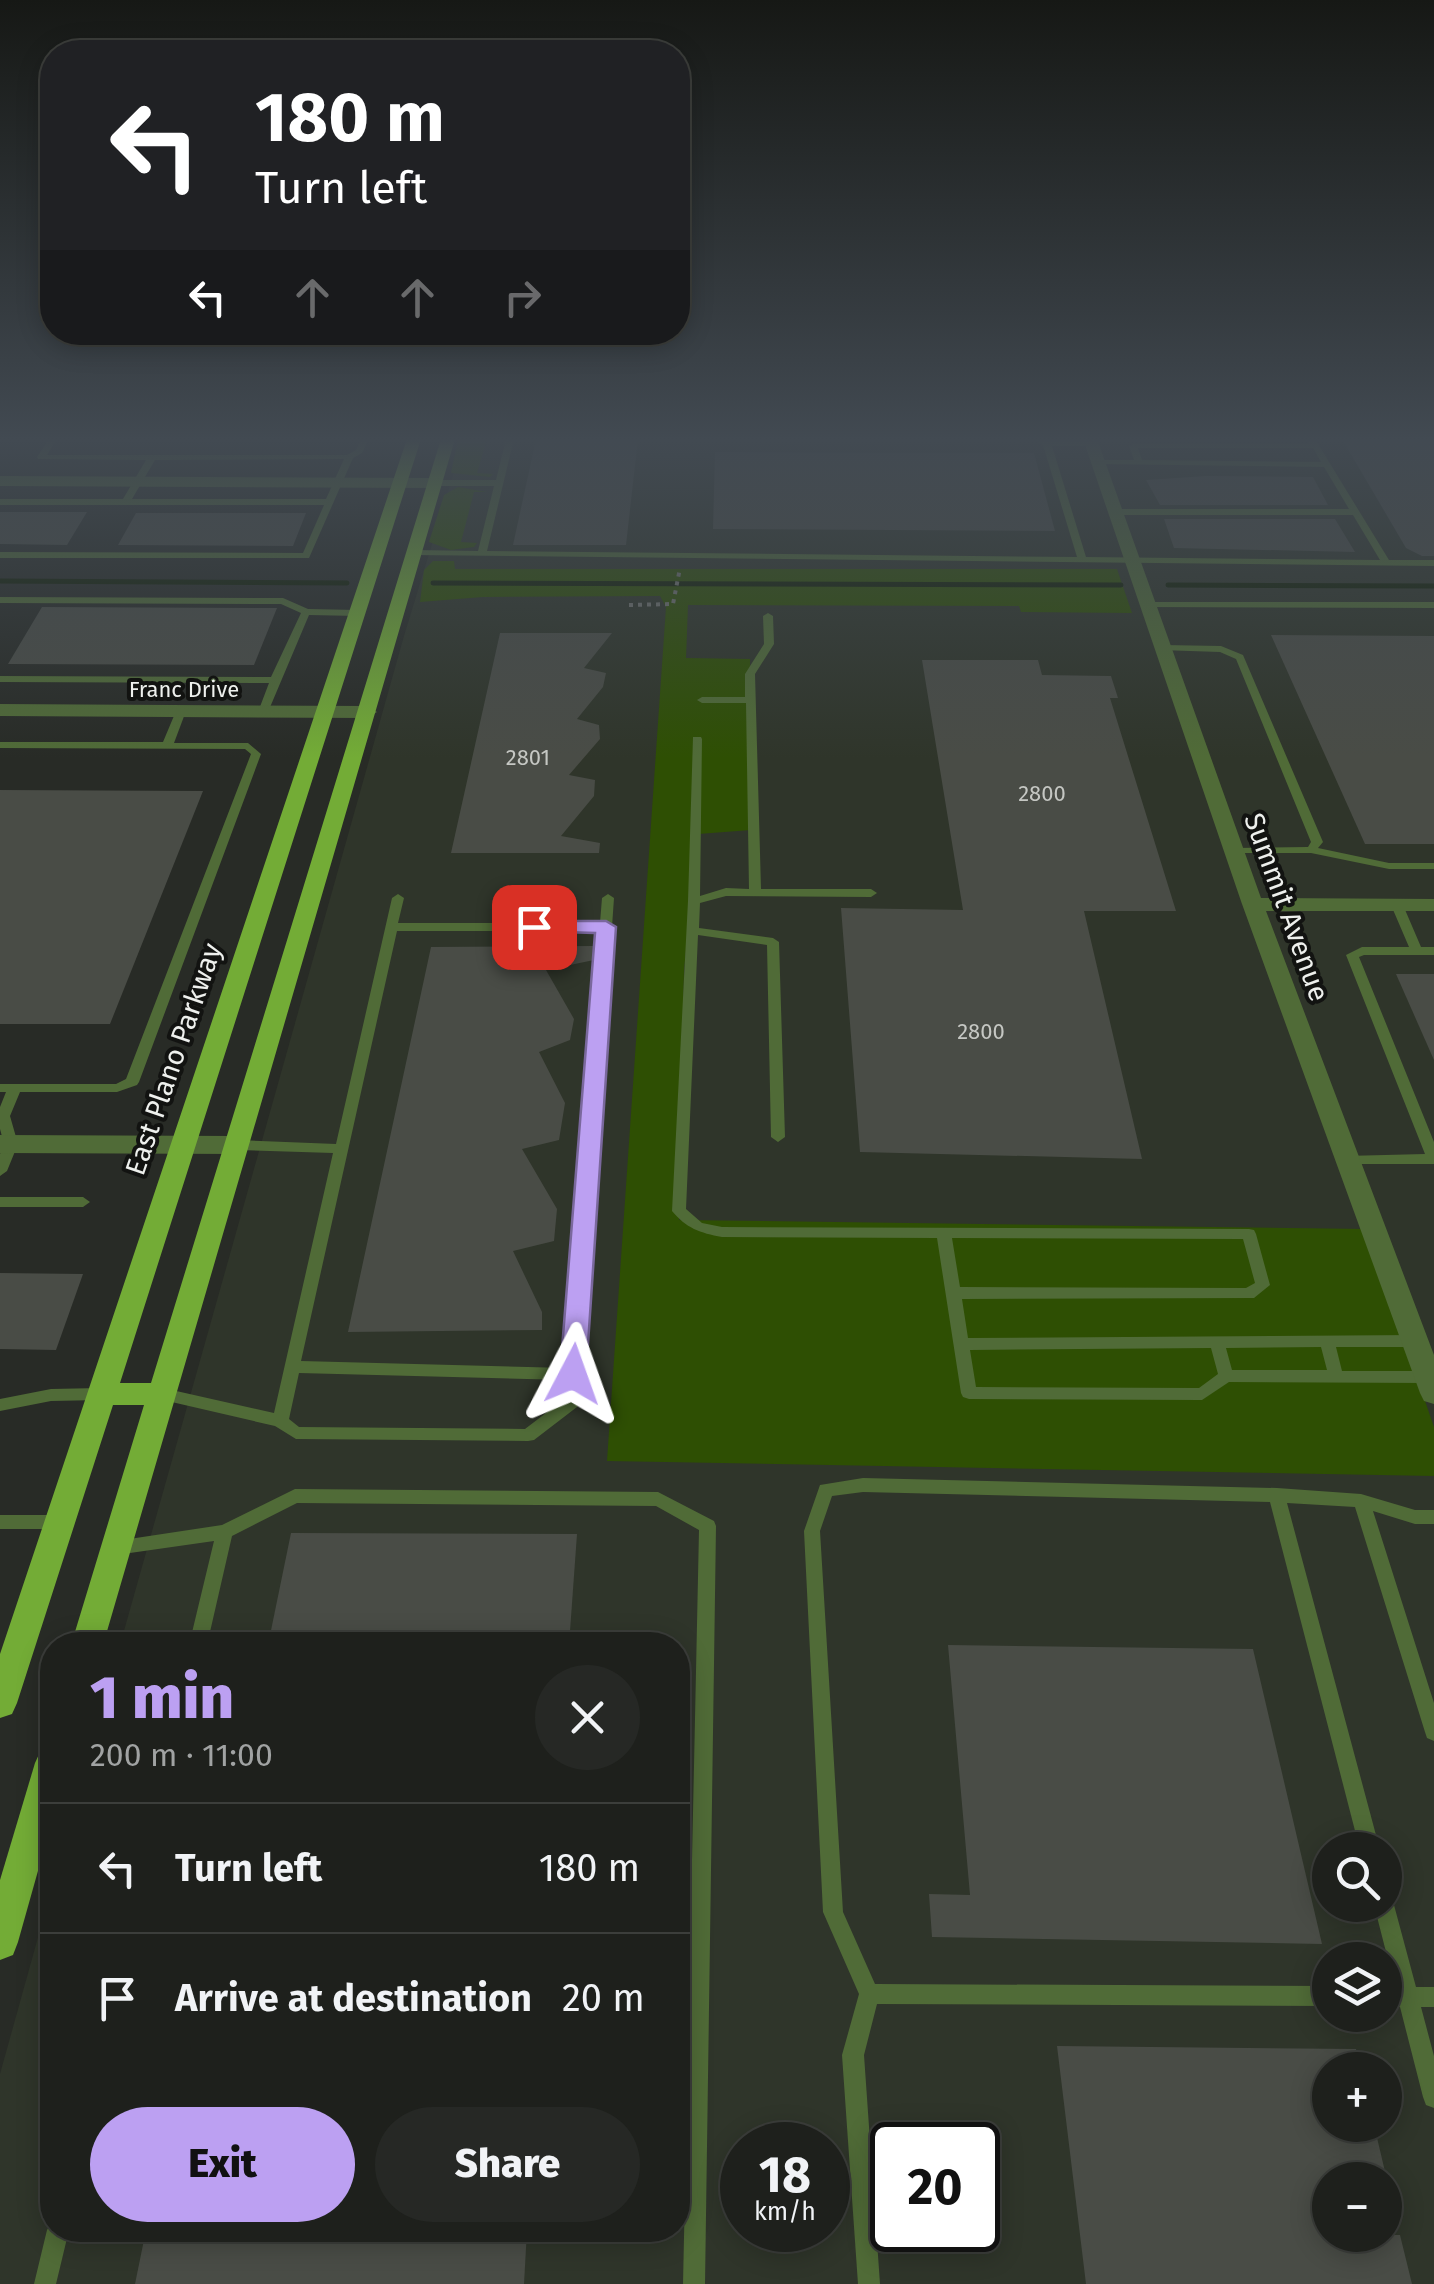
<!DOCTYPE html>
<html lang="en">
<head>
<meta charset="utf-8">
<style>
	:root { --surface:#1e201c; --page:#262825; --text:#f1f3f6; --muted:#a1a3a3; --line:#3c3e3b; --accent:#bca0f2 }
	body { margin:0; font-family:"Fira Sans",sans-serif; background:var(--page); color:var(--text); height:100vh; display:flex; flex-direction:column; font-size:38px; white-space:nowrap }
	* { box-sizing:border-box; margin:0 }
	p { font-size:32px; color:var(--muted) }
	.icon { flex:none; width:55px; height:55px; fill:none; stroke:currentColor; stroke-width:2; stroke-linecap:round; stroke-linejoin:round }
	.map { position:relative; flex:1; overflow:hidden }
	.drawer { position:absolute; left:40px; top:1632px; width:650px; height:610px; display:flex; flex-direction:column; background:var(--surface); border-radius:40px; box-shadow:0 5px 25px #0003,0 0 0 2px var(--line) }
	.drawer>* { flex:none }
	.banner { position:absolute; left:40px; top:40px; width:650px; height:305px; border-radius:40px; box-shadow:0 5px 25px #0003,0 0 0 2px var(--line); background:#202124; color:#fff; overflow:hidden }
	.tools { position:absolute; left:1312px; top:1832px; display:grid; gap:20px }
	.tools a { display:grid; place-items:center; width:90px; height:90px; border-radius:50%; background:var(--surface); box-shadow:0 5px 25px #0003,0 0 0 2px var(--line); font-size:50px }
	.speed { position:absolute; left:720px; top:2122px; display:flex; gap:20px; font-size:50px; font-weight:700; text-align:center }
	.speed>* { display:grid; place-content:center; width:130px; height:130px; border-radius:50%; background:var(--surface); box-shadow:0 5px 25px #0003,0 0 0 2px var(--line); line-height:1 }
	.speed small { font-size:25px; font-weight:400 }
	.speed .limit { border:5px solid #111; border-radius:15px; background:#fff; color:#111 }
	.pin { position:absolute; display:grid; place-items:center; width:85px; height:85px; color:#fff; margin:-42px; border-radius:20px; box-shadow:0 5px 15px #0006 }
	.me { position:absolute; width:110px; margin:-55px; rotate:4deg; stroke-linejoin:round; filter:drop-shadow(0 0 8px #0008) }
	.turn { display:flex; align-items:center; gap:35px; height:210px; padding:0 50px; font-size:45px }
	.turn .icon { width:130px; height:130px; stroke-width:2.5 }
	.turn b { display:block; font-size:70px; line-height:85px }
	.lanes { display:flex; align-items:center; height:95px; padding:0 50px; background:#0003; justify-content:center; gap:50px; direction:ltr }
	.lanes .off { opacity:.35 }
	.round { display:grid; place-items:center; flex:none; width:105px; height:105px; border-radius:52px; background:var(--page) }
	.overview { display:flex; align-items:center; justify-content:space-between; height:170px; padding:0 50px }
	h1 { font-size:60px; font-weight:800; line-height:75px; color:var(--accent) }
	.button { display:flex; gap:20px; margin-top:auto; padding:20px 50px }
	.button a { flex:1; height:115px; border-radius:60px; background:var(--accent); color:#111; font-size:40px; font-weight:800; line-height:115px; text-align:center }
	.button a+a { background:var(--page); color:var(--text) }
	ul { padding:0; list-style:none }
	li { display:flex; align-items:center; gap:30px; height:130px; padding:0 50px; border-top:2px solid var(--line) }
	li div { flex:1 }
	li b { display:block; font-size:38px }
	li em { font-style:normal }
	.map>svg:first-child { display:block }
	.built { fill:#2f352a; fill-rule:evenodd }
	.green { fill:#2e4f03 }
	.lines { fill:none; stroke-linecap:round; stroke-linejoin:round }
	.stream { stroke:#0f1d03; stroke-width:5 }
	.building { fill:#494c46 }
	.path { stroke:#727470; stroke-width:4; stroke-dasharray:4 5; stroke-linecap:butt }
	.lane { fill:#506b37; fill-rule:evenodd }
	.street { fill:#506b37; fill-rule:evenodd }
	.primary { fill:#73ac36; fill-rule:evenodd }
	.route { fill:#bca0f2; stroke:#7a689d; stroke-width:2.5 }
	.labels { text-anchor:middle; stroke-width:8; stroke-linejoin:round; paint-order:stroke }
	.far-street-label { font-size:22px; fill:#eef0ed; stroke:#121311 }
	.number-label { font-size:22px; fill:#c5c7c3 }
	.street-label { font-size:28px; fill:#eef0ed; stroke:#121311 }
</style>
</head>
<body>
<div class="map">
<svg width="1434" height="2284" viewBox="0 0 1434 2284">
	<rect width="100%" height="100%" fill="#282b26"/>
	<path class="built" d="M464,439H1434V2284H0V2074L52,1887V2230H678V1645H120L404,636ZM1330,1850H1385V1905H1330ZM1330,1960H1385V2015H1330ZM1330,2070H1385V2125H1330ZM742,2145H828V2230H742ZM892,2145H978V2230H892ZM1330,2180H1385V2235H1330Z"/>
	<g class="green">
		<polygon points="487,439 477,473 493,474 490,477 451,473 458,440"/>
		<polygon points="458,487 487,492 474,492 461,542 477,543 474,547 451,550 429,542 444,495"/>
		<polygon points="433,561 454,561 455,569 1117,569 1132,613 1021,612 1019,606 688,605 686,658 750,659 751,830 698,834 684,970 679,1220 1366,1229 1434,1427 1434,1476 607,1461 666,607 660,596 483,597 420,602 424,570"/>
	</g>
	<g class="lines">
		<g class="stream">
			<polyline points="0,581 347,583"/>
			<polyline points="433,583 1121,585"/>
			<polyline points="1168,585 1434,586"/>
		</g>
	</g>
	<g class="building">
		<polygon points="536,439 638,439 626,545 513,545"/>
		<polygon points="1342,439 1434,439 1434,556 1422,556 1406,548"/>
		<polygon points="715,452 1034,453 1055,531 713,529"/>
		<polygon points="1206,476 1313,477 1328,505 1160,505 1146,480"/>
		<polygon points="0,512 87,512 67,545 0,544"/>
		<polygon points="136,513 306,513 293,546 118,545"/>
		<polygon points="1164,519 1335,519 1355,552 1174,548"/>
		<polygon points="42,607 277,608 254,665 8,664"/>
		<polygon points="500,633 612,633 584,668 606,673 603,687 577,719 599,725 600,739 569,775 595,780 594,796 561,836 600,843 599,853 451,853"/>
		<polygon points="1271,635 1434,636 1434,844 1365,844"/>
		<polygon points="922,660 1038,660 1042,675 1111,676 1118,698 1110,698 1176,911 1084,911 1142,1159 860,1152 841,908 963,910"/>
		<polygon points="0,790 203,791 110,1024 0,1024"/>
		<polygon points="595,946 594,960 546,970 574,1019 570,1040 539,1052 565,1103 559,1140 522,1149 557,1209 554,1241 513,1251 542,1312 542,1330 348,1332 431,947"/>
		<polygon points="1396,974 1434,974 1434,1060"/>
		<polygon points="0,1273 83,1274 56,1350 0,1349"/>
		<polygon points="291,1533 577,1534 569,1645 268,1645"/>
		<polygon points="948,1645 1253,1649 1322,1944 932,1937 929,1894 970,1895"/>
		<polygon points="1057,2046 1356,2049 1361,2070 1330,2070 1330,2125 1374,2125 1387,2180 1330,2180 1330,2235 1400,2235 1412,2284 1086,2284"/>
		<polygon points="146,2230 527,2230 524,2284 135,2284"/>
	</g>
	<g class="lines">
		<polyline class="path" points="629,605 673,604 680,568"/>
		<g class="lane">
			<path d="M49,439H57L47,455H347L356,450L361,439H369L362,453L353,458L309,558H0V552L303,553L324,505H0V499H123L146,460L38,459L37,457ZM344,459L326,499H132L155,460Z"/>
			<path d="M506,439H514L487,551L1077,557L1043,445L1034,439H1043L1049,442H1092L1096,444L1092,446H1052L1086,557L1380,560L1353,515H1116L1112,512L1116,509H1349L1324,467L1098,464L1094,462L1098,460H1134L1129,446L1133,444H1310L1307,439H1315L1389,560H1434V566L411,555L410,553L414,550L478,551L494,486H434L430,483L434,480H496ZM1138,448H1313L1321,462L1142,460Z"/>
			<polygon points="0,597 283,598 308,609 358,610 363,613 358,616 309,615 268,712 263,715 258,712 269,683 0,682 0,676 271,677 301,613 281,604 0,603"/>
			<polygon points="1148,602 1434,602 1434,608 1145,607 1143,605"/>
			<path d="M768,613L773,616L774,644L755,674L761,889H871L877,893L871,897L726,896L700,903L699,928L773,938L779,942L785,1137L778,1142L771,1137L767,945L698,935L686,1209L702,1223L722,1227L1249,1229L1254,1230L1256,1234L1270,1285L1254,1298L962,1299L968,1338L1416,1335L1421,1337L1424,1341L1421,1345L1416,1347H1336L1342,1371H1428L1434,1373V1381L1428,1383L1229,1382L1202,1400L969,1399L963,1397L961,1393L937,1238L722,1237C700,1233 686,1228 672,1211L688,901L693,737H701L702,739L700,896L726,888L749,889L746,703H702L697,700L702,697H745V674L764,644L763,616ZM952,1238L1243,1239L1255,1283L1246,1288L960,1287ZM1321,1347L1327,1370H1232L1226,1348ZM1211,1348L1218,1374L1199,1388L976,1387L970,1350Z"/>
			<polygon points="1163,645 1221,646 1243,655 1323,842 1318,848 1389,863 1434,863 1434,869 1389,869 1311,853 1230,853 1228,851 1234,848 1308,847 1311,842 1236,659 1220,652 1160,650 1160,646"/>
			<polygon points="181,708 186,711 174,743 248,743 261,754 139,1082 137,1085 117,1092 20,1092 10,1116 18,1144 7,1171 0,1176 0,1154 4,1144 0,1129 0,1107 6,1092 0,1092 0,1084 116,1084 126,1079 251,754 245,749 0,748 0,742 163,742 176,711"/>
			<path d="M398,894L404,898L398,923H600L602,898L608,894L614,898L579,1403L577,1407L534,1440L528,1441L296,1439L275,1426L163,1400L157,1398L155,1394L157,1390L163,1388L274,1413L333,1153L237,1150L230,1145L237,1140L336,1144L392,898ZM397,931H600L566,1368L301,1361ZM299,1373L565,1380L563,1400L525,1429L299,1427L289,1419Z"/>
			<polygon points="1397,901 1403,905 1421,947 1434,947 1434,955 1364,955 1359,957 1434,1142 1434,1164 1350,1164 1343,1159 1345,1156 1425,1154 1346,955 1362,947 1409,947 1391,905"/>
			<polygon points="0,1197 83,1197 90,1202 83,1207 0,1207"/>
			<polygon points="100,1388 106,1390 108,1394 106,1398 100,1400 51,1401 0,1411 0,1399 51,1389"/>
			<polygon points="863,1478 1277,1488 1361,1494 1415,1510 1434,1510 1434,1524 1415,1524 1373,1511 1434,1703 1434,1741 1427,1738 1425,1732 1355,1507 1287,1503 1380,1850 1360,1850 1270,1502 863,1492 832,1496 820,1531 843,1912 875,1984 1330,1986 1330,2006 877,2004 864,2055 880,2284 858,2284 842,2055 859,1994 823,1912 804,1531 820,1485"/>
			<polygon points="295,1489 658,1492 714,1521 716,1526 705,2284 683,2284 699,1530 656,1506 297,1503 232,1536 207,1645 189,1645 214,1541 116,1555 110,1553 107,1548 110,1543 116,1541 222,1525"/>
			<polygon points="0,1515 59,1515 65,1517 67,1522 65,1527 59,1529 0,1529"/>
			<polygon points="1385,1896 1391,1898 1394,1905 1416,1987 1434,1987 1434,2007 1421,2007 1434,2056 1434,2108 1426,2105 1423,2097 1400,2007 1385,2007 1385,1987 1395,1987 1374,1905 1385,1905"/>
			<polygon points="52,2221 52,2230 69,2230 56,2284 34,2284 47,2230"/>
		</g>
		<g class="street">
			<polygon points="1083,439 1097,439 1261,898 1434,899 1434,911 1266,911 1434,1355 1434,1404 1424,1401 1420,1393 1242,904"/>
			<polygon points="0,476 434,478 442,483 434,488 0,486"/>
			<polygon points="0,704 368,706 377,712 368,718 0,716"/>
			<polygon points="0,1135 237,1136 250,1145 237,1154 0,1153"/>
		</g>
		<g class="primary">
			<polygon points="407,439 421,439 120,1383 151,1383 441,439 455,439 103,1645 71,1645 144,1405 113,1405 17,1703 12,1714 0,1718 0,1654"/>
			<polygon points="52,1747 52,1821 18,1942 13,1955 0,1960 0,1880 35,1763 40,1752"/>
		</g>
	</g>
	<linearGradient id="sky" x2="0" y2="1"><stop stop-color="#161815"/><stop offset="0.58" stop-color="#424a52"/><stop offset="1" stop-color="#424a52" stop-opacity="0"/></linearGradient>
	<rect width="1434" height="758" fill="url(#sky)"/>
	<polygon class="route" points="534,921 606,921 616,927 586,1374 582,1381 564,1381 560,1374 595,933 527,931 527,923"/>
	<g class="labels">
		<g class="far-street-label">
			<text x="184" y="697">Franc Drive</text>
		</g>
		<g class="number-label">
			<text x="528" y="765">2801</text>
			<text x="1042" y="801">2800</text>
			<text x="981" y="1039">2800</text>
		</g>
		<g class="street-label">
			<text transform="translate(1287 907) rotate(70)" y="10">Summit Avenue</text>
			<text transform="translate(173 1059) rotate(-71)" y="10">East Plano Parkway</text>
		</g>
	</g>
</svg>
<div class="tools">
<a><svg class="icon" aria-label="search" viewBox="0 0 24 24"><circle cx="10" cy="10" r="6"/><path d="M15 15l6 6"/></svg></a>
<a><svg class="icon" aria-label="layers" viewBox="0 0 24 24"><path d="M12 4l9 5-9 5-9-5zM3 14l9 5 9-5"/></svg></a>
<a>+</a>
<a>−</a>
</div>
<div class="speed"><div>18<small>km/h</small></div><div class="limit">20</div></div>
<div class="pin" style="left:534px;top:927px;background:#d93025"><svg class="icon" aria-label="arrive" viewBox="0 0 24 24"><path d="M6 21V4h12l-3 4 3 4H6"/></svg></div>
<svg class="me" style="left:573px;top:1374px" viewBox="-20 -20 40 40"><path d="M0-17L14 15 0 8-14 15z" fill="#bca0f2" stroke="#fff" stroke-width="4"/></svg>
<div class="banner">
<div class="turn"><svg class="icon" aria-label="left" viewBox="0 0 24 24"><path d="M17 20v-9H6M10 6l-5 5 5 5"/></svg><div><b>180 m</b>Turn left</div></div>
<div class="lanes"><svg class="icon" aria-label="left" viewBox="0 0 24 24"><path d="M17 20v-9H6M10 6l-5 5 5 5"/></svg><svg class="icon off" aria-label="ahead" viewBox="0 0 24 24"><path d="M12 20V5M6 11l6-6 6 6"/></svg><svg class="icon off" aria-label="ahead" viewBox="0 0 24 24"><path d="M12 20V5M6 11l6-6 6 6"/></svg><svg class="icon off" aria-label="right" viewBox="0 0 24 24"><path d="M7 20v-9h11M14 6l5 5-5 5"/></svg></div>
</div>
<section class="drawer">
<div class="overview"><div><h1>1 min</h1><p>200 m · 11:00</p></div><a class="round"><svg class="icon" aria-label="close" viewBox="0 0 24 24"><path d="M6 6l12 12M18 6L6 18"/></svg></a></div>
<ul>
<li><svg class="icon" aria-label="left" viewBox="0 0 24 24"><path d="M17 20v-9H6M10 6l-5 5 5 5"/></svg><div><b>Turn left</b></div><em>180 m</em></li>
<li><svg class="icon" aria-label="arrive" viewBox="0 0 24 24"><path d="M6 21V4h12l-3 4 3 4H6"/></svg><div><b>Arrive at destination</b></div><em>20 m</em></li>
</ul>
<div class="button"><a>Exit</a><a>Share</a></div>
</section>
</div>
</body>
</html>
